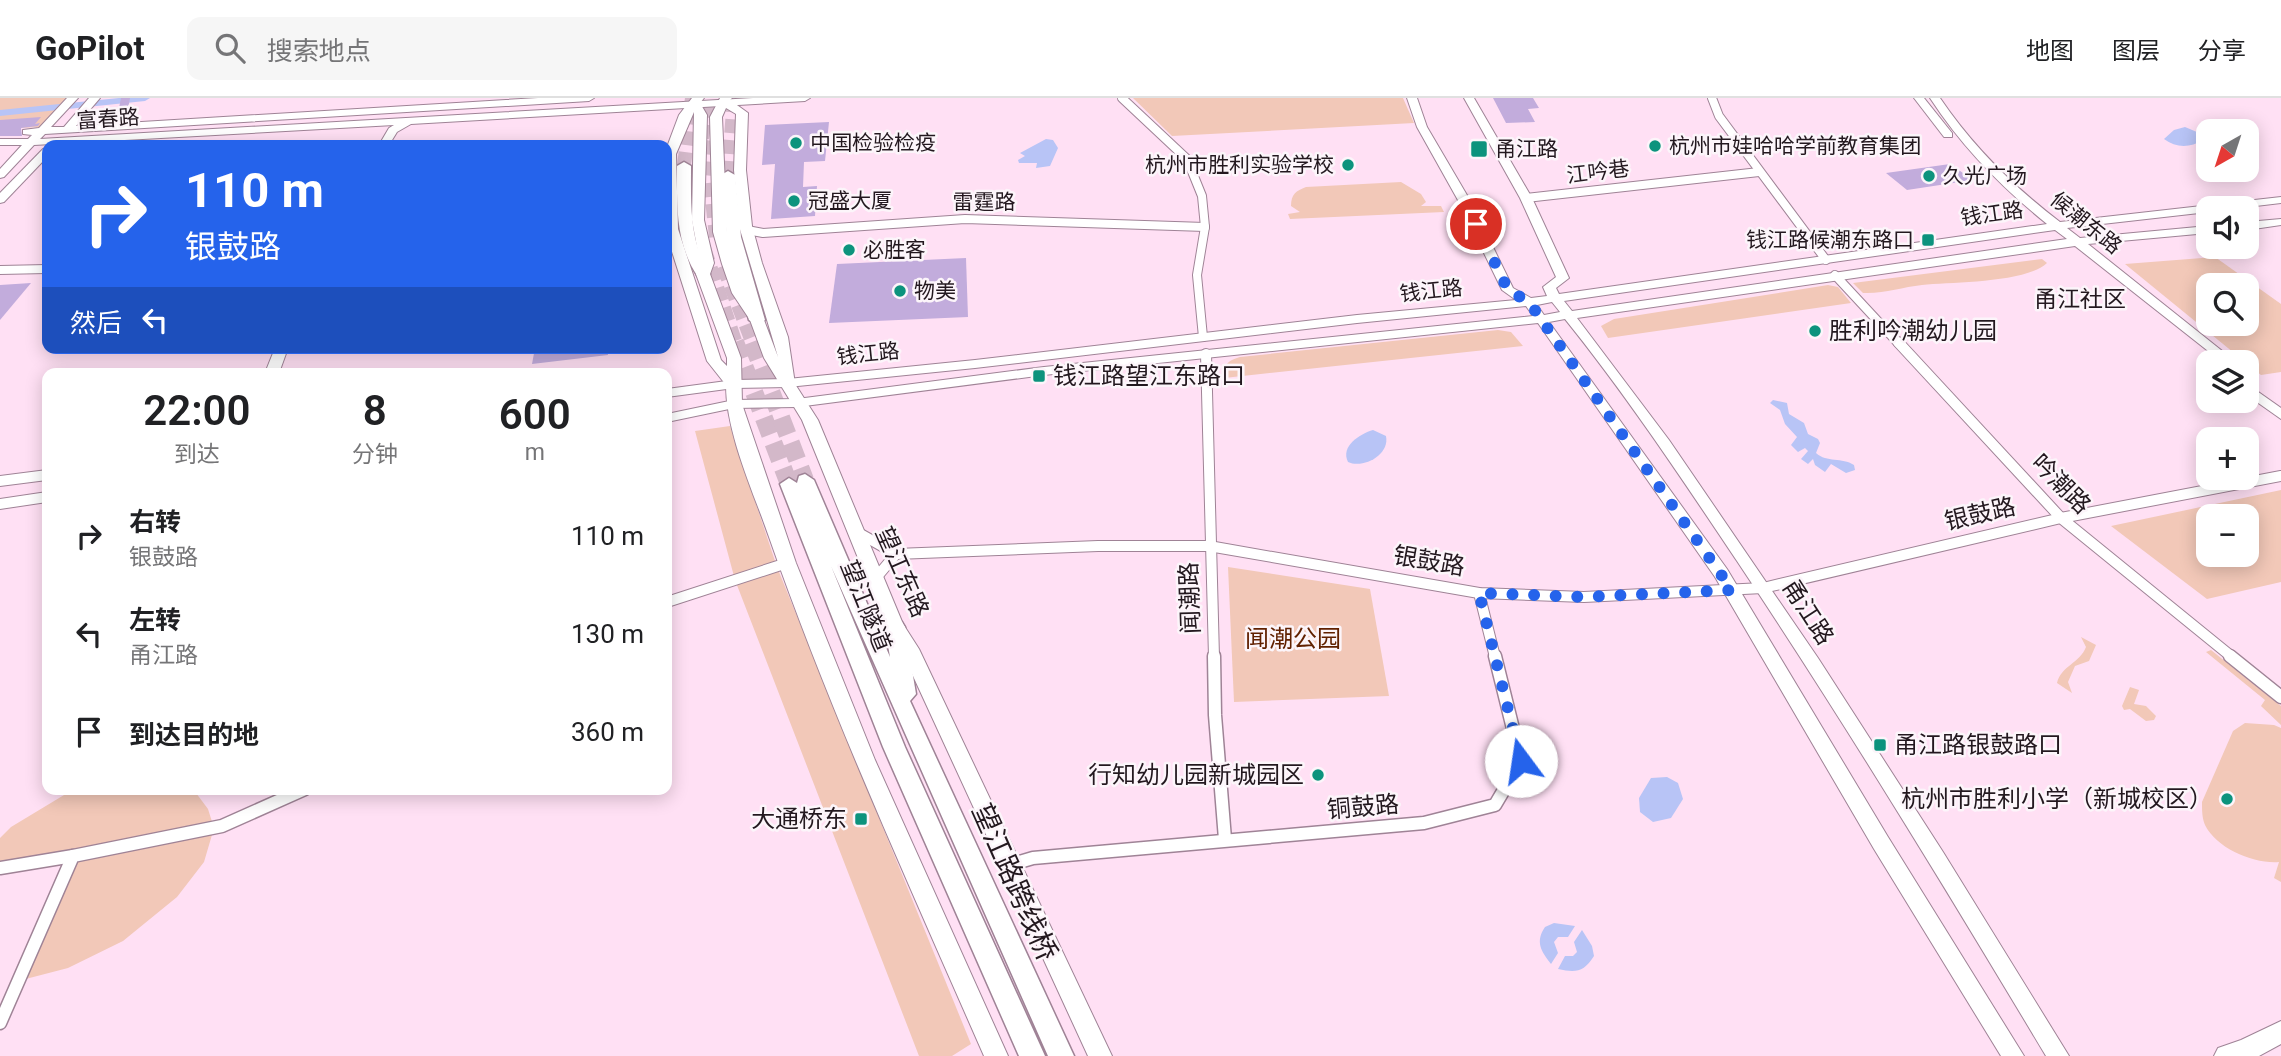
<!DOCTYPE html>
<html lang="zh">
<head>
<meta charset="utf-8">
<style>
	:root { --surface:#fff; --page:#f6f6f6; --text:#202124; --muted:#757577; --line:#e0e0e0 }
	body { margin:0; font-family:Roboto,"Noto Sans SC",sans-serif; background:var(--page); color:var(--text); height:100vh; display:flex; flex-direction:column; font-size:26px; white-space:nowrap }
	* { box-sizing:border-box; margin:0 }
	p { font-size:23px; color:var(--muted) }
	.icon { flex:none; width:38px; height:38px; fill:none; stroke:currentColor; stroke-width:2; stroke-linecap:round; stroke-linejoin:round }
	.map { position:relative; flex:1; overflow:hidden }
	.sheet { position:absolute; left:42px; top:270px; width:630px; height:427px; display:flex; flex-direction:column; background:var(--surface); border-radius:14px; box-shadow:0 4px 18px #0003 }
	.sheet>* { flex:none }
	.guide { position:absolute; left:42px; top:42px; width:630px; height:214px; border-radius:14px; box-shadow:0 4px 18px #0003; background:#2563eb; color:#fff; overflow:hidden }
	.needle { width:46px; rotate:219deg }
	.buttons { position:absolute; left:2196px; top:21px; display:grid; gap:14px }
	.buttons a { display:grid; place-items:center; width:63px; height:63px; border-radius:14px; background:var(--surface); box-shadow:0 4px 18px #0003; font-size:35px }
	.pin { position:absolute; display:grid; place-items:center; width:60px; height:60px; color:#fff; margin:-30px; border:4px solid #fff; border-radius:50%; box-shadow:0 2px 7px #0007 }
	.me { position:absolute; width:77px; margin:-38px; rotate:346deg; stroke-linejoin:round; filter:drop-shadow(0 0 5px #0008) }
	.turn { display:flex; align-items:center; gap:24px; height:147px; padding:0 28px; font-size:32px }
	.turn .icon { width:91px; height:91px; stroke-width:2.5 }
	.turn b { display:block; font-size:49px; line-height:60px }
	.then { display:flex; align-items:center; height:66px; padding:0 28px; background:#0003; gap:14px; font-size:26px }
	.eta { display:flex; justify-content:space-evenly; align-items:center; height:119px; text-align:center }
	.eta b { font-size:42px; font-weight:600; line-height:49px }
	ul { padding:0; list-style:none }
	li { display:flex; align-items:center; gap:21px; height:98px; padding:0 28px }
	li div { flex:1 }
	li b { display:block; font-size:26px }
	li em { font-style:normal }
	header { display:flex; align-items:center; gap:42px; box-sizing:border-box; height:98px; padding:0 35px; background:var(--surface); border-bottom:2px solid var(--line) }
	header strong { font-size:33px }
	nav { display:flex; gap:38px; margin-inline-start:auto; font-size:24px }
	.search { width:490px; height:63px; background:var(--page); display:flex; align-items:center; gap:18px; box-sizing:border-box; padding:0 24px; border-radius:14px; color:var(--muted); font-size:26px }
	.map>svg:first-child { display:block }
	.green { fill:#f2c8b8; fill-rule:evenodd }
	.water { fill:#b8c4f6 }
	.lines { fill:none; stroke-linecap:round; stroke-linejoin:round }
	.canal { fill:#b8c4f6; fill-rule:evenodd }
	.building { fill:#c2acdc }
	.highway-tunnel-far1 { stroke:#d3b8c9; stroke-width:14; stroke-dasharray:14 7; stroke-linecap:butt }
	.highway-tunnel { stroke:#d3b8c9; stroke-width:18; stroke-dasharray:18 9; stroke-linecap:butt }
	.street-far2-casing { stroke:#9f8396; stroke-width:10 }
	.street-far1-casing { stroke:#9f8396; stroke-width:12 }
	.street-casing { stroke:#9f8396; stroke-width:15 }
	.secondary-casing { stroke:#9f8396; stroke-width:2 }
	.primary-casing { stroke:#9f8396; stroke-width:2 }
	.highway-casing { stroke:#9f8396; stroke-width:3 }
	.street-far2 { stroke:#fff; stroke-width:8 }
	.street-far1 { stroke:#fff; stroke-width:10 }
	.street { stroke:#fff; stroke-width:12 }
	.secondary { fill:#fff; fill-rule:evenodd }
	.primary { fill:#fff; fill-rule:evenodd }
	.highway { fill:#fff; fill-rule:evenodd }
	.route { stroke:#2563eb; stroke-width:12; stroke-dasharray:0 21.6 }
	.poi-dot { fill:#0c937d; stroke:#fcf5fa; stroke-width:2.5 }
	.labels { text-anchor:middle; stroke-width:5; stroke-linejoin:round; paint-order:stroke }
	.far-street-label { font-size:21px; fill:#23181f; stroke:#fcf5fa }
	.far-poi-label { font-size:21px; fill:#23181f; stroke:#fcf5fa; text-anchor:start }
	.far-quarter-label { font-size:23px; fill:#23181f; stroke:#fcf5fa }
	.poi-label { font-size:24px; fill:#23181f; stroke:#fcf5fa; text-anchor:start }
	.street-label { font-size:24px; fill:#23181f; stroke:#fcf5fa }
	.park-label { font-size:24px; fill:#612100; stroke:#fcf5fa }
	.near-street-label { font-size:28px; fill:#23181f; stroke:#fcf5fa }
</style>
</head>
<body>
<header>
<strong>GoPilot</strong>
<div class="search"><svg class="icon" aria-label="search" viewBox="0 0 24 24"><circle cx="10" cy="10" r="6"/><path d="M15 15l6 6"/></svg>搜索地点</div>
<nav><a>地图</a><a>图层</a><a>分享</a></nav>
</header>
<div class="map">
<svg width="2281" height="958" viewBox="0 0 2281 958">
	<rect width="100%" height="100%" fill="#ffe0f4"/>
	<g class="green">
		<polygon points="0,0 68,0 39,29 0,31"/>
		<polygon points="1133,0 1403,0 1414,25 1172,38"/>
		<path d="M1401,84L1421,96L1426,104L1421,108H1441L1444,114L1290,121L1288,116L1300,114L1291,108C1291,96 1296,93 1306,89Z"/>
		<path d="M2215,159L2281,206V274L2261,277L2125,166ZM2208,187H2247V226H2208Z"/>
		<path d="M2042,161L2047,165C2026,185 1953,184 1922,187C1902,189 1884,196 1863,195L1853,185Z"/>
		<polygon points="1828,187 1838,189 1851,205 1608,240 1601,228 1614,221"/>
		<path d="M1498,232L1511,234L1523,248L1224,280C1224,266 1227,263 1240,259Z"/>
		<polygon points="730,328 777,469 971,946 952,958 919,958 735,482 695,333"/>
		<path d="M2281,392V484L2207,501L2111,428ZM2247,418V457H2208V418Z"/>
		<polygon points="1228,469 1370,491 1389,598 1234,604"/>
		<path d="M2081,539L2096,547L2089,563L2075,568L2068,584L2072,595L2057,585C2061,568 2080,565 2086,549Z"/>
		<polygon points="2211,552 2281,608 2281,627 2261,608 2265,602 2206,554"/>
		<polygon points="2130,589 2139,592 2134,606 2146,608 2156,618 2154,622 2146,623 2130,611 2124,612 2122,608"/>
		<path d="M2245,625L2274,627L2281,630V784L2274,780L2279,764C2254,766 2217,751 2205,727C2202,720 2202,712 2202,704L2233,633Z"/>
		<polygon points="74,691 193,691 208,711 214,730 204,764 177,799 123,843 68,870 18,883 73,759 0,770 0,740 11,729"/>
	</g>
	<g class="water">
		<path d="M2185,29L2204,37L2203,42C2190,50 2176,50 2164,41L2174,32Z"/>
		<polygon points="1046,41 1053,42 1058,50 1050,68 1036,70 1037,65 1019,65 1018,62 1025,58 1020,55"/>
		<path d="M1773,302L1787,305L1789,316L1804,325L1808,336L1818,341L1820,345L1816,355C1827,365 1842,359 1854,367L1855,372L1846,375L1831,366L1825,374L1815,367L1813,361L1808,366L1801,361L1808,353L1805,350L1798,354L1791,347L1797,339L1785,326L1780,312L1770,305Z"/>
		<path d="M1373,332L1386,338C1390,357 1363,371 1348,364C1340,348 1360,336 1373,332Z"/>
		<polygon points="1667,679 1678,685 1683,701 1671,720 1653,724 1640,714 1639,700 1651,680"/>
		<path d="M1554,825L1575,828L1568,839H1558L1554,844L1558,855L1551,866C1541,853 1535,844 1545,829Z"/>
		<path d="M1582,832L1592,848L1594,858C1584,874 1576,875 1558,871L1565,858H1573L1577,854L1574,844Z"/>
	</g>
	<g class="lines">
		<polygon class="canal" points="119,0 150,0 145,3 0,18 0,12"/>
	</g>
	<g class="building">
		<polygon points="121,0 130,0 126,22 82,25 84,22 117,20"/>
		<polygon points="1493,0 1533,0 1539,10 1528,11 1535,24 1506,25"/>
		<polygon points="41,19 35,26 40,25 38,28 21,30 22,38 0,38 0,22"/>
		<polygon points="829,24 825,63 804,64 803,89 817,88 815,118 771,121 775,66 762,67 765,27"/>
		<polygon points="1950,66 1973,82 1907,92 1886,75"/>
		<polygon points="966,160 968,219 829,225 837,166"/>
		<polygon points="31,185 0,222 0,187"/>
		<polygon points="535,250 607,250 608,257 532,266"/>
	</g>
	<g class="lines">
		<g class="highway-tunnel-far1">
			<polyline points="702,40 709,0"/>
			<polyline points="714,43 710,82 716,139"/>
			<polyline points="684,68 692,0"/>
			<polyline points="728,77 734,0"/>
			<polyline points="704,150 736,246"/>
			<polyline points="723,168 753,246"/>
		</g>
		<g class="highway-tunnel">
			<polyline points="735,244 789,386"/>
			<polyline points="752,244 805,382"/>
		</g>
		<defs>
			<g id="street-far2">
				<polyline points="1122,0 1187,61 1202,98 1205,129 1197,177 1203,239"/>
				<polyline points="1712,0 1719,18 1826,162"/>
				<polyline points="1526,100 1759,74"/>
				<polyline points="747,132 763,135 965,121 1205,129"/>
				<polyline points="1835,177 1899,246"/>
			</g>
			<g id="street-far1">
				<polyline points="1898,244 2061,420 2232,559"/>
				<polyline points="1206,256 1214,559"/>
				<polyline points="857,434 896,456 1098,448 1209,448 1479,495 1584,499 1763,490 2061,420 2281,378"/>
				<polyline points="875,481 896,456"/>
				<polyline points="1479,495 1495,559"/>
				<polyline points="667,504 787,465"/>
			</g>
			<g id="street">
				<polyline points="1214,558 1215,617 1225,741"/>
				<polyline points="2230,558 2281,599"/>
				<polyline points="1009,767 1033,760 1424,725 1495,707 1521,663 1495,558"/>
				<polyline points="0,770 73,758"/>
				<polyline points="0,925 73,758 222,728 305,691"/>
			</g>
			<g id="secondary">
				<polygon points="67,0 78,0 51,29 64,29 89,0 100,0 76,28 538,0 594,0 589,3 45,36 40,41 753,0 810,0 805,3 411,26 397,34 389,47 379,47 389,30 394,27 34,47 4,79 0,80 0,71 22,47 0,47 0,41 28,41 32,37 23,36 23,32 39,30"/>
				<path d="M1407,0H1417L1427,29L1471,104L1513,190L1531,200L1547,198L1543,189L1556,179L1520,100L1464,0H1474L1532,100L1569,180L1556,190L1559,196L2047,126C2001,89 1962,49 1930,0H1940C1973,49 2013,88 2060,124L2281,99V105L2239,110H2208V114L2067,130L2080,140L2208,128V135L2088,146L2236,264H2222L2075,148L1577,220L1669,342L1818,560L1943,754L2069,958H2046C1946,791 1845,625 1737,463C1682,381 1627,298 1565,221L1549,224L1727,471L1888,739L2024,958H2001L1874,751L1715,479L1538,225L1044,277L797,309L734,310L667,324V316L734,302L797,301L1044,269L1533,218L1526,208L1357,225L975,270L788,289L734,290L667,299V291L734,282L788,281L975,262L1357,217L1516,202L1502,192L1459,104L1417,29ZM2055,132L2067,141L1572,213L1564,203ZM1552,204L1560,214L1544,217L1537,207Z"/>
				<polygon points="1914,0 1924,0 1952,35 1952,39 1944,39"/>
				<polygon points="47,50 47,59 4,104 0,105 0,95 43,51"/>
				<polygon points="2281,121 2281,127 2247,132 2247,124"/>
				<polygon points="47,167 47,175 0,176 0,168"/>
				<polygon points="275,250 288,250 279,275 265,275"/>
				<polygon points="2247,286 2281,310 2281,321 2247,297"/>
				<polygon points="47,372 47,382 0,388 0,378"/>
				<polygon points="47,394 47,404 0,411 0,401"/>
			</g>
			<g id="primary">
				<path d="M692,0H704L700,5L707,17L704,122L714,165L710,176L741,260L742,306L796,465L875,662L1008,958H984C909,787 831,616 769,439C753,393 726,335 726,287L707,263L667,138V49L679,17ZM694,14L692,122L700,165L696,176L727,260V268L721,262L678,131L676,56Z"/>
				<path d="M720,0H732L730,2L748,15L746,72L752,128L762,165L788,239L795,286L818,322L903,526L919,551L1112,958H1088L902,554L886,529L802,322L764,260L750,222L732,195L722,166L713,134L710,19ZM726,10L736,16L734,72L739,128L778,259L764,222L746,195L727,134L722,19Z"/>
				<polygon points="2281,923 2281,946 2259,958 2214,958 2218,950 2241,942"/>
			</g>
			<g id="highway">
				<path d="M684,64L691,68C691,106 689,144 710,176L703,180L698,179C675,145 677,107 677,68Z"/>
				<polygon points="728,73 735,77 741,139 765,222 757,227 749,222 727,139 721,77"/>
				<polygon points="805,376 814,382 890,559 885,529 888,524 895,521 902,524 905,529 916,596 910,603 1074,958 1048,958 831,468 905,649 1045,958 1019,958 883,649 780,386 789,380 797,385 799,378"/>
			</g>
		</defs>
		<use href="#street-far2" class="street-far2-casing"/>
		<use href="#street-far1" class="street-far1-casing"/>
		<use href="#street" class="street-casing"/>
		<use href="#secondary" class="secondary-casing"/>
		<use href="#primary" class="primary-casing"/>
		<use href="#highway" class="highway-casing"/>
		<use href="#street-far2" class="street-far2"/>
		<use href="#street-far1" class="street-far1"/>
		<use href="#street" class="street"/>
		<use href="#secondary" class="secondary"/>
		<use href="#primary" class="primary"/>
		<use href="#highway" class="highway"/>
	</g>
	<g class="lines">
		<polyline class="route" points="1476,126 1508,192 1529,204 1732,492 1584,499 1479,495 1521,663"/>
	</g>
	<g class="poi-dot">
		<circle cx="796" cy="45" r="7"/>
		<circle cx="1655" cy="48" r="7"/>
		<rect x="1470" y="42" width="18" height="18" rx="3.5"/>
		<circle cx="1348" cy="67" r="7"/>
		<circle cx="1929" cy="78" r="7"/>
		<circle cx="794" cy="103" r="7"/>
		<rect x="1921" y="135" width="14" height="14" rx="3.5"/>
		<circle cx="849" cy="152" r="7"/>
		<circle cx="900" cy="193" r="7"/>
		<circle cx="1815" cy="233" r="7"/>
		<rect x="1032" y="271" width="14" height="14" rx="3.5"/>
		<rect x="1873" y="640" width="14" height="14" rx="3.5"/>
		<circle cx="1318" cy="677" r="7"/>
		<circle cx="2227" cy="701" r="7"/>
		<rect x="854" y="714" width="14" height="14" rx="3.5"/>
	</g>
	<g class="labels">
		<g class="far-street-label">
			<text transform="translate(108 21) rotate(-4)" y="7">富春路</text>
			<text transform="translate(1598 74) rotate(-7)" y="7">江吟巷</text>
			<text x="984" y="111">雷霆路</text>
			<text transform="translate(1992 116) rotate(-8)" y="7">钱江路</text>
			<text transform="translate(2086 125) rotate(39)" y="7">候潮东路</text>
			<text transform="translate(1431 193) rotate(-6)" y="7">钱江路</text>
			<text transform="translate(868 256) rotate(-6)" y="7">钱江路</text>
		</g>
		<g class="far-poi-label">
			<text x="810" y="52">中国检验检疫</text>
			<text x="1669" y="55">杭州市娃哈哈学前教育集团</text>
			<text x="1495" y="58">甬江路</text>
			<text x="1334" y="74" text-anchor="end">杭州市胜利实验学校</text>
			<text x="1943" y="85">久光广场</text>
			<text x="808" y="110">冠盛大厦</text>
			<text x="1914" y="149" text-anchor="end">钱江路候潮东路口</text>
			<text x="863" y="159">必胜客</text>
			<text x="914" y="200">物美</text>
		</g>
		<g class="far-quarter-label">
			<text x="2080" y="209">甬江社区</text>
		</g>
		<g class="poi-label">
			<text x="1829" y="241">胜利吟潮幼儿园</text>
			<text x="1053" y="286">钱江路望江东路口</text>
			<text x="1894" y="655">甬江路银鼓路口</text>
			<text x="1304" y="685" text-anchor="end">行知幼儿园新城园区</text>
			<text x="2213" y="709" text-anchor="end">杭州市胜利小学（新城校区）</text>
			<text x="847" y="729" text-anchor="end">大通桥东</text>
		</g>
		<g class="street-label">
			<text transform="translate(2061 386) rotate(45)" y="8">吟潮路</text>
			<text transform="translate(1980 416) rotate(-13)" y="8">银鼓路</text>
			<text transform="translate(1429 463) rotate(10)" y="8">银鼓路</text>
			<text transform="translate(902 474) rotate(66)" y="8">望江东路</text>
			<text transform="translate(1190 500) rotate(-92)" y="8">闻潮路</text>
			<text transform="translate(866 508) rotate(68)" y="8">望江隧道</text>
			<text transform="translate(1808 514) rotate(57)" y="8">甬江路</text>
			<text transform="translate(1363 709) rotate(-5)" y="8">铜鼓路</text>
		</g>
		<g class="park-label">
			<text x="1293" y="549">闻潮公园</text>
		</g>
		<g class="near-street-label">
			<text transform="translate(1015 784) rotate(66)" y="10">望江路跨线桥</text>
		</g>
	</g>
</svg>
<div class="buttons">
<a><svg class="needle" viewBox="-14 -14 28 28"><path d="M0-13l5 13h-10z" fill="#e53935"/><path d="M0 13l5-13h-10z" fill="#757577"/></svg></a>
<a><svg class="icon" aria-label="sound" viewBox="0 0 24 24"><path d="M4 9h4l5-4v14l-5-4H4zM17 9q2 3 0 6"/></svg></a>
<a><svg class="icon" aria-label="search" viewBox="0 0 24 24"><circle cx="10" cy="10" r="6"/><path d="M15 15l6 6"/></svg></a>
<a><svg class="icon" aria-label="layers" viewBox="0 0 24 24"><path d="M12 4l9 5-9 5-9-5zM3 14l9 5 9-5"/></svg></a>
<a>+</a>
<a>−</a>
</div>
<div class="pin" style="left:1476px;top:126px;background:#d93025"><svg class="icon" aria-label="arrive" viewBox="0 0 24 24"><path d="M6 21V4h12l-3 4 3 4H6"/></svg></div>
<svg class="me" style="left:1521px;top:663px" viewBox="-20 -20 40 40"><circle r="19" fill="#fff"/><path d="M0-13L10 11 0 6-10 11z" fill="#2563eb"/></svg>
<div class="guide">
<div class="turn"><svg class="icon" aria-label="right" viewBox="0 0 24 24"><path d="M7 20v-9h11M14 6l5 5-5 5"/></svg><div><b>110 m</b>银鼓路</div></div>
<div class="then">然后<svg class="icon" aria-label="left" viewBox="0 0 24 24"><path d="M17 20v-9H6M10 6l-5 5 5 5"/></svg></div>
</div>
<section class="sheet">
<div class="eta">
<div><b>22:00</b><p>到达</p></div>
<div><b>8</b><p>分钟</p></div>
<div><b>600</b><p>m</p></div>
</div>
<ul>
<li><svg class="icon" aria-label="right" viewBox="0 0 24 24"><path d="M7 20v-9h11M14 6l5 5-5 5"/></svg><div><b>右转</b><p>银鼓路</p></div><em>110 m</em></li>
<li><svg class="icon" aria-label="left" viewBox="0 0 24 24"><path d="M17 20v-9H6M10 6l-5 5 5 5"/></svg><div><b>左转</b><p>甬江路</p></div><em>130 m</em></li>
<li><svg class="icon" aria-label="arrive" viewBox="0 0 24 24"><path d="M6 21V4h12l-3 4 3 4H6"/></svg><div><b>到达目的地</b></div><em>360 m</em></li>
</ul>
</section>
</div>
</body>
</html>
